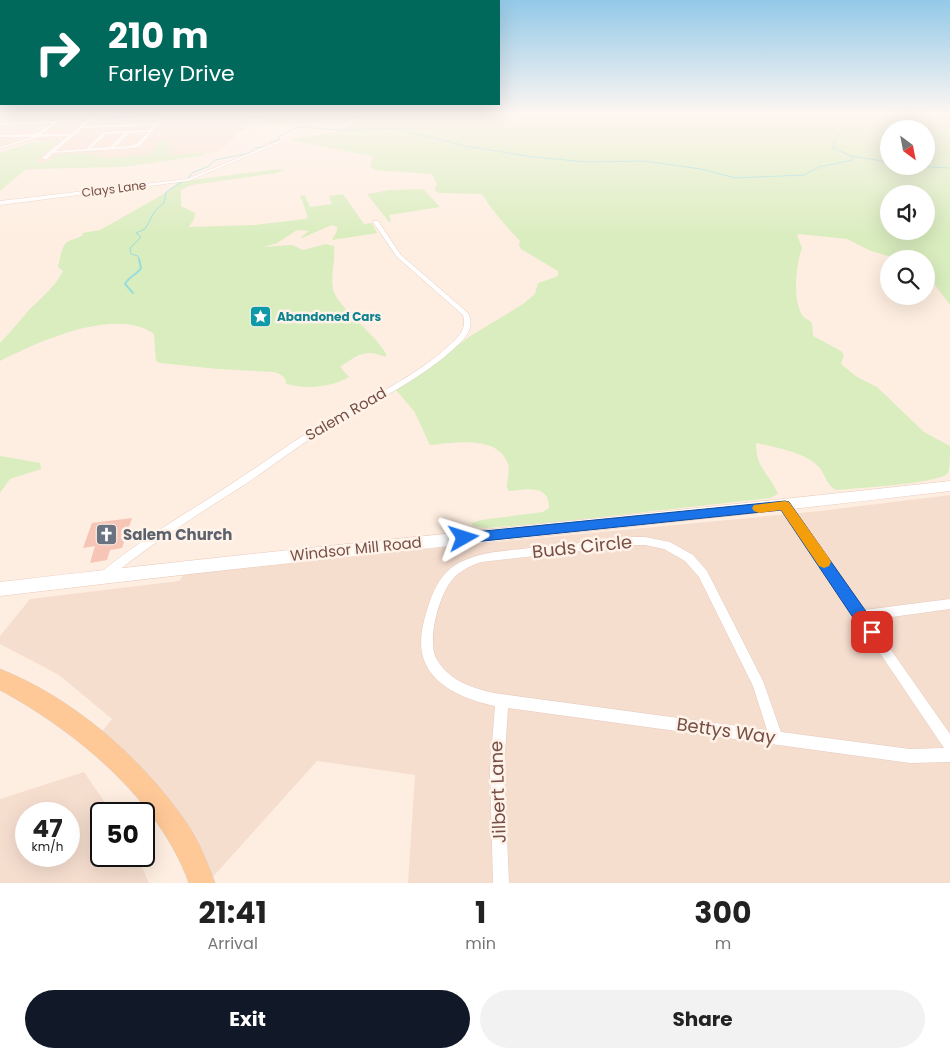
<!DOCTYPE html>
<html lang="en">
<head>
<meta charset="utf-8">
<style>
	:root { --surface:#fff; --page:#f2f2f2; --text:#222; --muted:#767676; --accent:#111827 }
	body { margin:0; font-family:Poppins,sans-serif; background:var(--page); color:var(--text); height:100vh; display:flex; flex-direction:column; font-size:19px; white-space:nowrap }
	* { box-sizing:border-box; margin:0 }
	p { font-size:16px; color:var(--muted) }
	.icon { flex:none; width:28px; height:28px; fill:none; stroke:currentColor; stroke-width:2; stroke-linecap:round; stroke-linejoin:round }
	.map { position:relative; height:883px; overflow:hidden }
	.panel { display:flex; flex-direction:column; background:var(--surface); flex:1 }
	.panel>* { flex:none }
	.guide { position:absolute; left:0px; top:0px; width:500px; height:105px; box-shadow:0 5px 20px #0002; background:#00695c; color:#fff; overflow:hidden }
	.needle { width:32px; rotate:148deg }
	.fabs { position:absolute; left:880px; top:120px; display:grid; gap:10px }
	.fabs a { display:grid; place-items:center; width:55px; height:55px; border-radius:50%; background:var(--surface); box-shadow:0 5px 20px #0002; font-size:25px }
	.speed { position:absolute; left:15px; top:802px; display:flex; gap:10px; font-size:25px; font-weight:700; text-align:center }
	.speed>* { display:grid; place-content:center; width:65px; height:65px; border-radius:50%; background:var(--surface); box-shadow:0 5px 20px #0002; line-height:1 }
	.speed small { font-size:12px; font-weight:400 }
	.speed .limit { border:2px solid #111; border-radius:8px; background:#fff; color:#111 }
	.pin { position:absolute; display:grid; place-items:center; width:42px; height:42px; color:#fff; margin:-21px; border-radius:10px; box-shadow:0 2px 8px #0006 }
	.me { position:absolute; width:55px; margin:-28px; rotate:84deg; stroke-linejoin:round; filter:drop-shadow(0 0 4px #0008) }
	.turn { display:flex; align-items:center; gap:18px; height:105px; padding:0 25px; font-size:22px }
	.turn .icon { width:65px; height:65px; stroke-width:2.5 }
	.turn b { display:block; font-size:35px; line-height:42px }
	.eta { display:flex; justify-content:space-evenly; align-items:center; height:85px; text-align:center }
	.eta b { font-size:30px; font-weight:700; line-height:35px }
	.primary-button { display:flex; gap:10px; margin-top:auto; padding:10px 25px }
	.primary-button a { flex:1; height:58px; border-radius:30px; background:var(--accent); color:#fff; font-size:20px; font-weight:700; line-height:58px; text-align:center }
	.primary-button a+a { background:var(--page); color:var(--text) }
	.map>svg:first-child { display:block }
	.residential { fill:#f6decf; fill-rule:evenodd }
	.green { fill:#d9edbe; fill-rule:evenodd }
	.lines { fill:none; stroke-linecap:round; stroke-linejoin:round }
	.stream-far1 { stroke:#99dcdc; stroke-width:1 }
	.stream { stroke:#99dcdc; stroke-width:2 }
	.building { fill:#f6c5b6 }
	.minor-casing { stroke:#e5cabf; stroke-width:1 }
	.secondary-casing { stroke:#ebcabb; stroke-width:1 }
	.primary-casing { stroke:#d9cecb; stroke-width:1 }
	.minor { fill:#fff; fill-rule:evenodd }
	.secondary { fill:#fff; fill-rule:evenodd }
	.primary { fill:#ffc897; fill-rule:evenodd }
	.route { fill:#1a73e8; stroke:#114b97 }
	.slow { fill:#f59e0b }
	.labels { text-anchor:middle; stroke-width:5; stroke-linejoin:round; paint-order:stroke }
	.far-street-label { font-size:12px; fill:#774f46; stroke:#fff3e9 }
	.far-culture-label { font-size:12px; font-weight:bold; fill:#0d838f; stroke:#fff3e9; text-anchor:start }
	.street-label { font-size:15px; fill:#774f46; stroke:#fff3e9 }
	.worship-label { font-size:15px; font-weight:bold; fill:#5b616d; stroke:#fff3e9; text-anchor:start }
	.near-street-label { font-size:18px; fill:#774f46; stroke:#fff3e9 }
</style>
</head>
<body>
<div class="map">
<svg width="950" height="883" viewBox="0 0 950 883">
	<rect width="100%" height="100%" fill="#feeee1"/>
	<g class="residential">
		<polygon points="0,114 260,114 218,152 160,156 154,163 24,170 63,137 58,137 47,142 34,140 0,150"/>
		<polygon points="950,495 950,883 408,883 415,775 317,761 211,879 100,734 112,719 59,675 0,644 0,636 30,599 179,581 186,572 820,511"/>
		<path d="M84,772L113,814H101V856H137L149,883H0V799ZM26,814H69V856H26Z"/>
	</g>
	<g class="green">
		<path d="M260,114H369C353,123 340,120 322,121C300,123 281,128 259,122L256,117Z"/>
		<path d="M379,114H950V305L926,273V259H898L871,251L847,239L799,234L797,235L802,248C796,264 792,302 803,316C805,319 810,320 812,323L813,336L841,351L844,355L841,364L857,377L877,387L924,432L950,446C950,453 950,468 948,473C939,484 855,488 836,490C826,485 825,473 818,466C804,452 774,447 756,443C756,470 769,472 778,494L770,498L565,521L488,528L473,526L472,523L481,520L543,512L549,508C550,484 526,489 509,491L507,488C507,481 510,470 508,464C498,434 453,443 430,445L414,411L396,390L469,337L523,304L535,294L538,283L556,277L558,275V271L521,249L519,245L520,241C510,231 502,221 493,210C488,205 487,199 481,194L439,193L435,191V187L437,184L432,174L374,170L370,166L373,158L370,156L289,140L334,132ZM889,129H926V166H889ZM889,194H926V231H889Z"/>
		<path d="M57,137L60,139L35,162C42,165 52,162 56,155L60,154L88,153L104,158L123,157L148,154L152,152L159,141L162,140H166L170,145L167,155L207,153L201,156L123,167L26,169L0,191V153L28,143L47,142Z"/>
		<path d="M278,169L285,170L277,173L191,185L181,190V206L195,213L194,219L189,227L255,225L305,219L308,217L300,195L305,196L310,207L332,204L329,196L343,194L364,224L372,223L377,233L332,240L337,231V227L332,225L302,238L301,237L309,231L297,230L277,243L264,247L292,245L303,250L326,244L334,246C336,261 330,275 333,289C336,303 360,322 370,334C377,340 382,348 387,355L385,357C365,348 357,356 340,367L349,377C329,388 308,389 286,384C286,376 281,375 274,372L218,369L160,363L156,361L154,334C116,306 37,342 0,361V343C10,333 19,321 29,310C41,298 55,287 63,271L58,267C60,260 61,247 67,242C72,239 78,239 83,235L82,233L100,230L169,191L178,182Z"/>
		<polygon points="423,189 440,207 389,215 391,221 389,222 367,194 390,190"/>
		<polygon points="0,456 40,463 41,469 10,479 0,493"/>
	</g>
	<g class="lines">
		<g class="stream-far1">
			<polyline points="839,114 838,117 822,120 833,127 839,135 835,139 833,148 851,156 889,162"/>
			<polyline points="269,143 280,139 278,137 295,128 303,127 346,131 394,128 466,146 533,157 588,162 644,161 701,169 735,178 804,175 819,167 853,160 851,156"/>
			<polyline points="914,166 950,168"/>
			<polyline points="188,178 192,173 209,166 215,160 249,153 254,148 262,147 265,144"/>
			<polyline points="139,260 138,256 131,254 130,248 141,237 136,233 145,229 155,211 164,203 166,192 182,182"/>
		</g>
		<path class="stream" d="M133,293L125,284C129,276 137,275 141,268L139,259"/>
	</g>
	<polygon class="building" points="132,518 122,548 110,550 107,560 90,563 95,546 83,548 92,523"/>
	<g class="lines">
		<defs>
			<g id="minor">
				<path d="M94,114H98L85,126L156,123L159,119L118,120L116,119L122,114H126L122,118L161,117L163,114H167L140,146L134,148L53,153L47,159H43V157L68,136L38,137L0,149V147L32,137H0V135L36,134L52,123L0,125V123L56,121L57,123L41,134H71ZM154,125L150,130L104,132L86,149L56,151L82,128ZM148,132C135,147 135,146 115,147L129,133ZM124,133L110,147L91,148L106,134Z"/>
				<polygon points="279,141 282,142 188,181 0,205 0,201 187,179"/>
				<path d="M374,221H378L401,255L468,313C474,324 469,334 460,343C420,382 367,404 320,433C293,449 270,468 244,485C197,515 150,544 107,580L103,582L99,580L98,577L99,574C143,537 193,510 240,478C266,462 289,443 316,428C363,400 417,378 456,339C463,332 466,324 463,315L397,257L373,222Z"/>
				<path d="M785,501L788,502L864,610L950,599V609L870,620L950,734V762L910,763L508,708L504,769L509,883H493L490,769L495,706C466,700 429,686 422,653C419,637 424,619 429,604C435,586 444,569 463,561C483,551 507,551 530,548C564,545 598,541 632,537H645L670,542L693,555L707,571L763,681L781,732L910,749L944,748L782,508L780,505L782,502ZM632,545H645L664,549L685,561L699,577L753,686L767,730L494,693C471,688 448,680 436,658C427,640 439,595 452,580C459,571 470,566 481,562Z"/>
			</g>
			<path id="secondary" d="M950,481V491C634,528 316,558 0,596V582C316,545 634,516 950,481Z"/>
			<path id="primary" d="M0,669C73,698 141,757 186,822C199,841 207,862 215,883H189C159,800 76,731 0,690Z"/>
		</defs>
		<use href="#minor" class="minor-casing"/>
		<use href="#secondary" class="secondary-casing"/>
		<use href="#primary" class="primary-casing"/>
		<use href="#minor" class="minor"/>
		<use href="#secondary" class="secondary"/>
		<use href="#primary" class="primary"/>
	</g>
	<linearGradient id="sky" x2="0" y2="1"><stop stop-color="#93c9e8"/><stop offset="0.48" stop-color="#fff7f2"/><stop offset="1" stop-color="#fff7f2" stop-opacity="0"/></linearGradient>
	<rect width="950" height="238" fill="url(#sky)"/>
	<polygon class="route" points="785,501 789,502 877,627 879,632 877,637 872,639 866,637 781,510 464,543 459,542 457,538 459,534 464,533"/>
	<polygon class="slow" points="785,501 789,502 829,558 831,562 829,566 824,568 819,566 781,510 759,513 754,511 752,508 754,505"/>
	<defs>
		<symbol id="sight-square" viewBox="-11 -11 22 22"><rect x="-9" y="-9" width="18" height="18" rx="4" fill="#0f9aa8" stroke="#fff3e9"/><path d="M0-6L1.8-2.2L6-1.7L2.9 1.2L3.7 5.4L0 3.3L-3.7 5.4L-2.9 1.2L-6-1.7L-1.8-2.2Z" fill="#fff"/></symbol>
		<symbol id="church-square" viewBox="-11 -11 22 22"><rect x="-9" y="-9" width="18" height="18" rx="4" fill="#6b7280" stroke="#fff3e9"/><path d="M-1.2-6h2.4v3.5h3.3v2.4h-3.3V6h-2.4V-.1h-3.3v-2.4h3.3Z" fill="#fff"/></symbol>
	</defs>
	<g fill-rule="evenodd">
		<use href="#sight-square" x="248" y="304" width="25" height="25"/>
		<use href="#church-square" x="94" y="522" width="25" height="25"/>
	</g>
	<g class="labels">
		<g class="far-street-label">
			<text transform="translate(114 189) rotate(-7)" y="4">Clays Lane</text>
		</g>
		<g class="far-culture-label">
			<text x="277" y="321">Abandoned Cars</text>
		</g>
		<g class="street-label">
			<text transform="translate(346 414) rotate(-30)" y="5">Salem Road</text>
			<text transform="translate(356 549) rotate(-6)" y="5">Windsor Mill Road</text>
		</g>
		<g class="worship-label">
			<text x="123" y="540">Salem Church</text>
		</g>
		<g class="near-street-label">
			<text transform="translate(582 547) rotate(-6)" y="6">Buds Circle</text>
			<text transform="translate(726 731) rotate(8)" y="6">Bettys Way</text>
			<text transform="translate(498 792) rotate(-92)" y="6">Jilbert Lane</text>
		</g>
	</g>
</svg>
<div class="fabs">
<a><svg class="needle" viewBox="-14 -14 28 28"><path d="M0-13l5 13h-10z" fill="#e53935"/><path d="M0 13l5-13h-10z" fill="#767676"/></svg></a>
<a><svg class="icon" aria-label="sound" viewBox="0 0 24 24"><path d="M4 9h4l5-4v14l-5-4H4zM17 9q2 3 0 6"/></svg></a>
<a><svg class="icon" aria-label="search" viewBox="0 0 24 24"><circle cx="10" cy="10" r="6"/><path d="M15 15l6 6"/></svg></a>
</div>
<div class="speed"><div>47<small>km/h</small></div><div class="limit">50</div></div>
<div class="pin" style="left:872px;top:632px;background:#d93025"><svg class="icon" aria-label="arrive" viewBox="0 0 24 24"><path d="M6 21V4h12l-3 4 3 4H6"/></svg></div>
<svg class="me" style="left:464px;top:538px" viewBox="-20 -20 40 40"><path d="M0-17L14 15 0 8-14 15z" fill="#1a73e8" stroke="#fff" stroke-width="4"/></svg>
<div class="guide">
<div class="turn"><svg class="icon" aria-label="right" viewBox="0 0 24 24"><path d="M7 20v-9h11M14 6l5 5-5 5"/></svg><div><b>210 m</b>Farley Drive</div></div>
</div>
</div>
<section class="panel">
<div class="eta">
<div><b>21:41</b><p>Arrival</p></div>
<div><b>1</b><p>min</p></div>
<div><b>300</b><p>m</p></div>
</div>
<div class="primary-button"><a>Exit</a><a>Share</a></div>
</section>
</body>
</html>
